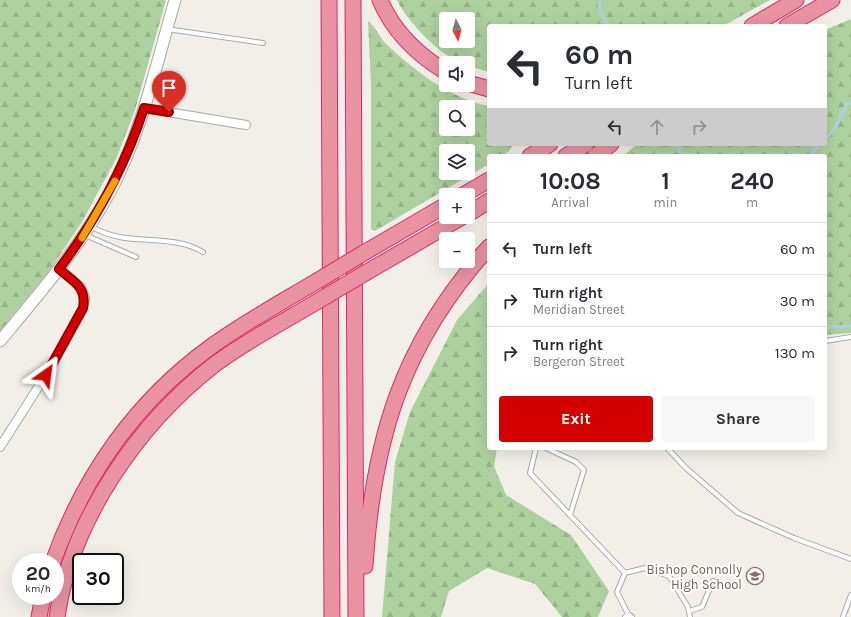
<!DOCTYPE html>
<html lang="en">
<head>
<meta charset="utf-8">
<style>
	:root { --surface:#fff; --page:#f7f7f7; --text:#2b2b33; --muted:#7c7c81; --line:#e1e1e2; --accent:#d40000 }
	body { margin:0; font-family:Karla,sans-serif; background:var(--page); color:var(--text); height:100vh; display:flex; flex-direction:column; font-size:15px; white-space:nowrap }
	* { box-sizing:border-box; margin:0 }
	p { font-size:13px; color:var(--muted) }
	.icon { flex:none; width:22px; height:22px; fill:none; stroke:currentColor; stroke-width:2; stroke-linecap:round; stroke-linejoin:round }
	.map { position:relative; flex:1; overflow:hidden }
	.panel { position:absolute; left:487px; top:154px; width:340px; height:296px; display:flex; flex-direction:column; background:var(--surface); border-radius:4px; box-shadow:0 4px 16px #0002 }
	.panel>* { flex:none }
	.top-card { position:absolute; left:487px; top:24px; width:340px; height:122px; border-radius:4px; box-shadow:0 4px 16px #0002; background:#fff; color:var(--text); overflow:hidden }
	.needle { width:26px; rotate:174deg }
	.controls { position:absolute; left:439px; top:12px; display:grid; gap:8px }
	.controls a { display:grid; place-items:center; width:36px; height:36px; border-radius:4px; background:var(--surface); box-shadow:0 4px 16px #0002; font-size:20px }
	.speed { position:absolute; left:12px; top:553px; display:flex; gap:8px; font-size:20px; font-weight:700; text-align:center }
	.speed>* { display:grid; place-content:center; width:52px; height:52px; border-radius:50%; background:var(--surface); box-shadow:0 4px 16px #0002; line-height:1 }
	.speed small { font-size:10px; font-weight:400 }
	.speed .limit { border:2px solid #111; border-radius:6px; background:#fff; color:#111 }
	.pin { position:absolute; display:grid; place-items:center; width:34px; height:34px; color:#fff; margin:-41px -17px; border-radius:50% 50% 50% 0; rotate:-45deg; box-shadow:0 0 4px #0007 }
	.pin .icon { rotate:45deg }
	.me { position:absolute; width:44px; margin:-22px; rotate:31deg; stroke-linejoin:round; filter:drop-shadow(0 0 3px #0008) }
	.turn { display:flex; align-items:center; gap:14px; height:84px; padding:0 12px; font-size:18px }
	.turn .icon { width:52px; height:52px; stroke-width:2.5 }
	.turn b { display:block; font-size:28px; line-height:34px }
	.lanes { display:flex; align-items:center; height:38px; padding:0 12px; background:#0003; justify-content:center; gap:20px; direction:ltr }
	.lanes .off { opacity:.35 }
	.eta { display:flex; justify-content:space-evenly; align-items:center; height:68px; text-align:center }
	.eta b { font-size:24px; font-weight:700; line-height:28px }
	.primary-button { display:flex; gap:8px; margin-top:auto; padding:8px 12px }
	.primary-button a { flex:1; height:46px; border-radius:4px; background:var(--accent); color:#fff; font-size:16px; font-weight:700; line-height:46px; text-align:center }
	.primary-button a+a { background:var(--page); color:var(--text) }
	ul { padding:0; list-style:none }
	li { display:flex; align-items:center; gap:12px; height:52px; padding:0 12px; border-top:1px solid var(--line) }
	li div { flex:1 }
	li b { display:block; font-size:15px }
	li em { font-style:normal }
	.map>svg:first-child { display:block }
	.forest { fill:url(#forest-firs); fill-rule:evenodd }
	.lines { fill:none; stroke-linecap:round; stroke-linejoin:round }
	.stream { stroke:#aad3df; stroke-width:3 }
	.service-casing { stroke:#a9a9a9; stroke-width:6 }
	.minor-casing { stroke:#a9a9a9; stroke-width:10 }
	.tertiary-casing { stroke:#a9a9a9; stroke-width:13 }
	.motorway-casing { stroke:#dc2a67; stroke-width:17 }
	.service { stroke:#fff; stroke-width:4 }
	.minor { stroke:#fff; stroke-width:8 }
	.tertiary { stroke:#fff; stroke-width:11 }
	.motorway { stroke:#e892a2; stroke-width:15 }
	.motorway-bridge-casing { stroke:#dc2a67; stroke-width:17; stroke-linecap:butt }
	.motorway-bridge { stroke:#e892a2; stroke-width:15 }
	.route-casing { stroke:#8a0000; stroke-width:10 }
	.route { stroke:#d40000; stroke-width:7 }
	.slow { stroke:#f59e0b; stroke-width:7 }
	.labels { text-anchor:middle; stroke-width:4; stroke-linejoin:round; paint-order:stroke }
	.education-label { font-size:13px; fill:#785e54; stroke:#fff; text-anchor:end }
</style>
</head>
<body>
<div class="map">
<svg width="851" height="617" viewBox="0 0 851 617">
	<defs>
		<pattern id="forest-firs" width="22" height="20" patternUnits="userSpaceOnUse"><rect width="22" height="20" fill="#add19e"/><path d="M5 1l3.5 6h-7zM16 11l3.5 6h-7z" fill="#95b388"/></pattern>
	</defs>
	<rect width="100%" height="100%" fill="#f2efe9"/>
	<g class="forest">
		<polygon points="0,0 166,0 135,110 117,157 82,222 49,271 0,331"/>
		<path d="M397,0H770L723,26H489V72L469,66L468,63C445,63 406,20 397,0ZM446,19H468V41H446Z"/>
		<polygon points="851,19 851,333 825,335 825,156 623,156 637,144 825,144 825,30"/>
		<path d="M368,21C377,28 380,38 387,45C417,72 449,98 489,106V144H513C508,156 501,156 489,156V164L375,231L371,229V84ZM446,107H468V129H446ZM446,151H468V173H446Z"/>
		<polygon points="489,283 489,448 497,448 494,466 506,495 571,535 609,591 598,617 562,617 535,584 487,568 449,591 441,617 382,617 395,462 410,412 457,320"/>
	</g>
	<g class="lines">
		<g class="stream">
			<path d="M600,0C598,11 603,17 609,26"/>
			<polyline points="825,139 833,131 847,104 851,103"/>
			<polyline points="676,144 683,156"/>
			<polyline points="809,156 820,144"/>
			<polyline points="825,327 851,326"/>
		</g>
		<defs>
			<g id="service">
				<polyline points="167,29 263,43"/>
				<path d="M90,226C123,245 150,236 183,244C190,245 197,249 203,252"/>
				<polyline points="85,235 136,257"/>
				<polyline points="825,341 851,337"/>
				<polyline points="536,448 530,473 625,573"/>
				<polyline points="546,448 576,462 584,470 570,515"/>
				<polyline points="667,448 686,468 738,513 794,538 851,559"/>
				<polyline points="689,611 702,607 713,581"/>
				<polyline points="628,614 617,592 625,573 645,568 669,576 688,607 690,617"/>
				<polyline points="625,617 628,614 632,617"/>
				<polyline points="843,617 851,595"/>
			</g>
			<g id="minor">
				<polyline points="144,108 246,125"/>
				<polyline points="0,447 53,364 83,308 85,297 81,287 59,269"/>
			</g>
			<path id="tertiary" d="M0,341C39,294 80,247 110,192C142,132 156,65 175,0"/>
			<g id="motorway">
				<polyline points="329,0 332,617"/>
				<polyline points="353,0 356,617"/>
				<path d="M380,0C393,31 418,55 446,72"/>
				<polyline points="752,26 796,0"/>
				<polyline points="787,26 832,0"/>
				<polyline points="468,83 489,89"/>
				<polyline points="530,156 550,144"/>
				<polyline points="566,156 586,144"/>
				<polyline points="595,156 611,144"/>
				<polyline points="463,195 489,180"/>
				<polyline points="468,214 489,201"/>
				<polyline points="367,251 446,205"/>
				<polyline points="367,272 462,217"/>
				<path d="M53,562C84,475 137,400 212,346C245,322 282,302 317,281"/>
				<path d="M365,566C373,439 402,343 489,247"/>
				<polyline points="39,617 43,596"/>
				<path d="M57,617C71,520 138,424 214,365C246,341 283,322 318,301"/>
			</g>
		</defs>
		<use href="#service" class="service-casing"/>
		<use href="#minor" class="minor-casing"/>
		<use href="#tertiary" class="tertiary-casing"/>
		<use href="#motorway" class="motorway-casing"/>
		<use href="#service" class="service"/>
		<use href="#minor" class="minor"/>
		<use href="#tertiary" class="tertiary"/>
		<use href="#motorway" class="motorway"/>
		<defs>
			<g id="motorway-bridge">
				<polyline points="317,281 367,251"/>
				<polyline points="318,301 367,272"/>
			</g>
		</defs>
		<use href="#motorway-bridge" class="motorway-bridge-casing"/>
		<use href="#motorway-bridge" class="motorway-bridge"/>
	</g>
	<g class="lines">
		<defs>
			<path id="route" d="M46,375L83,308C87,287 74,282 59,269C96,220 125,167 144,108L169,112"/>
		</defs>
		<use href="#route" class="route-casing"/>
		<use href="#route" class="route"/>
		<polyline class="slow" points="82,238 115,181"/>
	</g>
	<defs>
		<symbol id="school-ring" viewBox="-11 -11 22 22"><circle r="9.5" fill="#fff" stroke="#8d6e63" stroke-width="1.5"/><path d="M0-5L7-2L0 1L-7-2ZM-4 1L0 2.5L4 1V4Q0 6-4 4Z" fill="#8d6e63"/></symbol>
	</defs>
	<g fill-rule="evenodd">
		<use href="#school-ring" x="745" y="566" width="20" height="20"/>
	</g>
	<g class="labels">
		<g class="education-label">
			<text x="742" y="574">Bishop Connolly<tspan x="742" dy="15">High School</tspan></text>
		</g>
	</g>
</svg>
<div class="controls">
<a><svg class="needle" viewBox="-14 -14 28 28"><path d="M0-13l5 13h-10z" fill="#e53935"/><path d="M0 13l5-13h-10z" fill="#7c7c81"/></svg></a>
<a><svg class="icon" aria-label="sound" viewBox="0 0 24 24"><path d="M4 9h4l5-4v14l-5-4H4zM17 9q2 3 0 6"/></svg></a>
<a><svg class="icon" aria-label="search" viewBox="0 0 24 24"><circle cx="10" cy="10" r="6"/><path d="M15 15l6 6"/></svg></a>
<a><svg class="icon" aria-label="layers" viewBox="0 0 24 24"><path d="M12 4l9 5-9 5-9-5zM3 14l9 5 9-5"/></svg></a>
<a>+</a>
<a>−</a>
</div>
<div class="speed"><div>20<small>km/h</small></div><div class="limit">30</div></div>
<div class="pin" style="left:169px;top:112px;background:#d93025"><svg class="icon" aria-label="arrive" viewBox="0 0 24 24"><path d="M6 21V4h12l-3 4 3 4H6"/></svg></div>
<svg class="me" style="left:46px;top:375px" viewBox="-20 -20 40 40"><path d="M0-17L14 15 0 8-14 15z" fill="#d40000" stroke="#fff" stroke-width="4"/></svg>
<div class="top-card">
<div class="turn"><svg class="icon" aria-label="left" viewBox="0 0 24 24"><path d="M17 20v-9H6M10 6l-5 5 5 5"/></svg><div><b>60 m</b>Turn left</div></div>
<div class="lanes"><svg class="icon" aria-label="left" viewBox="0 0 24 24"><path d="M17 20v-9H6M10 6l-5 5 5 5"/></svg><svg class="icon off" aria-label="ahead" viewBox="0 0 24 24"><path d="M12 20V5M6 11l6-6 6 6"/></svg><svg class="icon off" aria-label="right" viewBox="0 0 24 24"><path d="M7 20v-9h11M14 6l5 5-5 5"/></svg></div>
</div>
<section class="panel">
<div class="eta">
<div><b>10:08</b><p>Arrival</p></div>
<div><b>1</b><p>min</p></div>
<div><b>240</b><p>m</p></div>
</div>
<ul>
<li><svg class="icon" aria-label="left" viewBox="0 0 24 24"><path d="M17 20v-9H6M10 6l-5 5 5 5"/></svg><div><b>Turn left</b></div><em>60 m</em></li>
<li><svg class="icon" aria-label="right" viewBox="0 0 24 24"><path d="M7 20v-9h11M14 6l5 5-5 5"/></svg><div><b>Turn right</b><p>Meridian Street</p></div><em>30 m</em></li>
<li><svg class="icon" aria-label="right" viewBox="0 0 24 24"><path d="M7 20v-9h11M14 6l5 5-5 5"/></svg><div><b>Turn right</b><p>Bergeron Street</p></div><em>130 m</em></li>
</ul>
<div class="primary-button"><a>Exit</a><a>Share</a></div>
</section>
</div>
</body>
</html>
